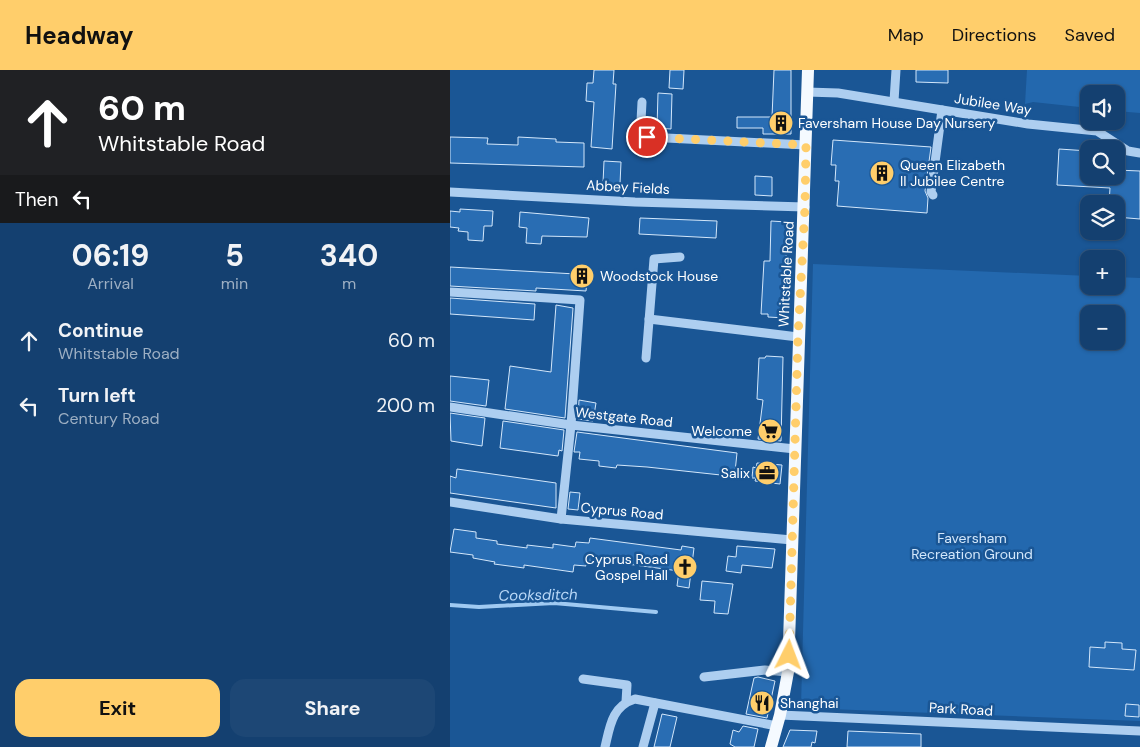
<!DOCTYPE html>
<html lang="en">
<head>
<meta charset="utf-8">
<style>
	:root { --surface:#144070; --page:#1d4775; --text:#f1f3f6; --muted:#9dafc3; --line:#335983; --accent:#ffce6b }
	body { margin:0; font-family:"DM Sans",sans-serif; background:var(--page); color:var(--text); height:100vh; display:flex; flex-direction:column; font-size:19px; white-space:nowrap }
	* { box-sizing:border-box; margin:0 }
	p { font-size:16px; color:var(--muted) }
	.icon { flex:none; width:28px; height:28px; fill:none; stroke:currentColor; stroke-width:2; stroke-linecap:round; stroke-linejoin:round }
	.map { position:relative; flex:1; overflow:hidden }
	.panel { display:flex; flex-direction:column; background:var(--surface); width:450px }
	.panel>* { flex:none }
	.top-card { background:#202124; color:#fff; overflow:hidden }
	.buttons { position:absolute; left:630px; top:15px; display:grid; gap:10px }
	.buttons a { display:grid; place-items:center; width:45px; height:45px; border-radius:10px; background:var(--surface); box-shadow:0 1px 4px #0004,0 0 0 1px var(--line); font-size:25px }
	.pin { position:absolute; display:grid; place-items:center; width:42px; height:42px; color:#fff; margin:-21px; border:2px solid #fff; border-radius:50%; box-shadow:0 1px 5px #0007 }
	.me { position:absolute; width:55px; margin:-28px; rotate:3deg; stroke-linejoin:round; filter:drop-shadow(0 0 4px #0008) }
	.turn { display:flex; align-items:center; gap:18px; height:105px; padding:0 15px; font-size:22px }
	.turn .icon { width:65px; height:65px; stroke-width:2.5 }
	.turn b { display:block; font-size:35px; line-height:42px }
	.then { display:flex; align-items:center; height:48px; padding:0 15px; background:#0003; gap:10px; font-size:19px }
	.eta { display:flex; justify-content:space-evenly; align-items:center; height:85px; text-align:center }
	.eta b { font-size:30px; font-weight:700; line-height:35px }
	.primary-button { display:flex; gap:10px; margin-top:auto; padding:10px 15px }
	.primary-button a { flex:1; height:58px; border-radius:15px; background:var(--accent); color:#111; font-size:20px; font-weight:700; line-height:58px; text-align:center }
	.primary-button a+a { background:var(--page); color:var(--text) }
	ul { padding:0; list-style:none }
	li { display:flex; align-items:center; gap:15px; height:65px; padding:0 15px }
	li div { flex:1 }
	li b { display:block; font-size:19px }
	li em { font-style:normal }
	header { display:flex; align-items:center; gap:30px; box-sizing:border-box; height:70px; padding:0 25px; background:var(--accent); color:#111 }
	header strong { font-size:24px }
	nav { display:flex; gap:28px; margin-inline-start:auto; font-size:18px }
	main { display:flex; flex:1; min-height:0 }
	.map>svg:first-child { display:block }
	.green { fill:#2368ae; fill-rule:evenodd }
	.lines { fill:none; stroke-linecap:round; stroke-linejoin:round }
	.stream { stroke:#a0caf2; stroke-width:4 }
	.building { fill:#296db3; stroke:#d3e7fb }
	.minor { stroke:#adcef0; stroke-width:9 }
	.major { stroke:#f5faff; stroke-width:12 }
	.route { stroke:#ffce6b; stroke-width:9; stroke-dasharray:0 16.2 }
	.labels { text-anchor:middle; stroke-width:5; stroke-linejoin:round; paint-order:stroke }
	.street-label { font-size:14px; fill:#fff; stroke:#1a5695 }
	.poi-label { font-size:14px; fill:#fff; stroke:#1a5695; text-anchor:start }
	.park-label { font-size:14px; fill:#d3e7fb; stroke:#1a5695 }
	.water-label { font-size:15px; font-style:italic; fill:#b9d8f7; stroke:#1a5695 }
</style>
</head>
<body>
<header>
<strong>Headway</strong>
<nav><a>Map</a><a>Directions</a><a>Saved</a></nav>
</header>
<main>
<section class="panel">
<div class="top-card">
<div class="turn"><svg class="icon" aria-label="ahead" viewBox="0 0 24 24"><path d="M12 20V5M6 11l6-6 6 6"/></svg><div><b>60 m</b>Whitstable Road</div></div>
<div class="then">Then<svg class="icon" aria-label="left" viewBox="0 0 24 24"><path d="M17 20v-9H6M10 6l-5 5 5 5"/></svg></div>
</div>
<div class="eta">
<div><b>06:19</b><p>Arrival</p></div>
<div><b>5</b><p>min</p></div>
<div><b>340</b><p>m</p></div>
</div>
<ul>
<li><svg class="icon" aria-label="ahead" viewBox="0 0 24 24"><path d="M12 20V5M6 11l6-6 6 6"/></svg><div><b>Continue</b><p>Whitstable Road</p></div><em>60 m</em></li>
<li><svg class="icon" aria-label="left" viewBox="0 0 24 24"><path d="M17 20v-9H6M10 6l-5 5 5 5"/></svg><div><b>Turn left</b><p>Century Road</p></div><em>200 m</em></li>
</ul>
<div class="primary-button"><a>Exit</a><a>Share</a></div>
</section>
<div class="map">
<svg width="690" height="677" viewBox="0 0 690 677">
	<rect width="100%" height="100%" fill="#1a5695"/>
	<g class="green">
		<polygon points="577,0 690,0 690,43 666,41 666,24 639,24 639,38 583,32 575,34"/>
		<path d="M363,194L639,206V216H666V207L690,208V651L353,638L351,636ZM639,244H666V271H639Z"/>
	</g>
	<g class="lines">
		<polyline class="stream" points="0,535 29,537 104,533 206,542"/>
	</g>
	<g class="building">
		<polygon points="144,0 164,0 163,14 166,14 162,79 141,77 144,32 136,31 137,13 143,13"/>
		<polygon points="220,0 234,0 233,19 219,18"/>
		<polygon points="324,0 341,0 341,64 313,64 313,58 287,58 287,47 322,47"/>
		<polygon points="466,0 498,0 498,13 466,12"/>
		<polygon points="208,23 222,24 221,59 207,58"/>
		<polygon points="0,67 38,68 37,74 68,75 68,67 106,69 106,72 134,73 134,97 0,93"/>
		<polygon points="383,70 481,77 475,121 478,128 477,143 387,136 389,111 385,111 386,95 381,95"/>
		<polygon points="609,79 639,81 639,106 666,106 666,100 690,101 690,149 666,147 666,134 659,134 660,118 607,115"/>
		<polygon points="154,91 171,92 170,114 153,113"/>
		<polygon points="305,106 322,107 322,126 305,125"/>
		<polygon points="10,139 43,141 42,156 34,156 33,171 18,170 18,162 8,161 9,158 0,157 0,141 10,142"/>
		<polygon points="70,142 139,148 137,167 92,166 91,174 76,173 77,158 69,157"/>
		<polygon points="190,148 267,151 266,168 189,164"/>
		<polygon points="321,151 337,152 336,192 339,193 335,248 318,247 318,244 311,244 314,191 320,191"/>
		<polygon points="0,197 126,204 126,199 138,200 136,221 86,218 86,221 0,216"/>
		<polygon points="0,228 85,234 84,250 0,244"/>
		<polygon points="106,235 123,238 115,348 55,339 60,296 101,302"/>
		<polygon points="316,286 333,287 331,371 308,369 313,330 307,329 309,288 315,288"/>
		<polygon points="0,306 39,310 36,336 0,331"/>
		<polygon points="129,330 146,333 143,351 128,349"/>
		<polygon points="0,343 35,348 32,376 1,371"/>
		<polygon points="53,351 114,360 112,381 109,380 108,386 50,378"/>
		<polygon points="127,362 287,383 285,402 280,402 280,406 197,397 167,395 166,398 149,396 149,391 129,389 130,382 124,382"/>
		<polygon points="307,393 332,395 330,414 305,411 306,408 302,408 303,397 306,398"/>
		<polygon points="7,399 106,413 106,438 0,423 0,406 6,408"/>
		<polygon points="120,422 130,423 128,440 118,439"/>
		<polygon points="4,459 26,462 26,468 47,471 47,474 77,478 77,475 103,478 103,474 125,477 126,472 139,473 140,468 231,480 232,476 244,478 239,518 227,516 229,501 185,495 136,490 136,496 124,495 123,502 74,495 74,498 44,494 45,492 23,488 23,485 0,482"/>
		<polygon points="287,476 325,479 322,498 292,495 291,503 276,501 278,486 286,487"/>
		<polygon points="252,511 283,514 278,544 264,543 265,531 250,530"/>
		<polygon points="655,572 672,573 672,579 686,580 684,600 639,597 640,577 655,578"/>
		<polygon points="308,607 325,611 317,648 296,644 304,608"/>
		<polygon points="676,634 689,635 689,647 675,646"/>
		<polygon points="212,644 227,647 220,677 204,677"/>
		<polygon points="293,656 308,659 304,677 285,677 280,674 283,660 289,662"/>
		<polygon points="340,660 367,661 365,673 362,672 361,677 333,677"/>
		<polygon points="398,661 471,664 471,677 397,677"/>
	</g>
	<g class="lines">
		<g class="minor">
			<polyline points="357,22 388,23 578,54 647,61 678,81 690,83"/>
			<polyline points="444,31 446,0"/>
			<polyline points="192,32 191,51 197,67 356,75"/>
			<polyline points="0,122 185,132 355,137"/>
			<polyline points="483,125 481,122 492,40"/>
			<polyline points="0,222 130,230 121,355 111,449"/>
			<polyline points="199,249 348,267"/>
			<polyline points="196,288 204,189 230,187"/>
			<polyline points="0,337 121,355 345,379"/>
			<polyline points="0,432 111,449 342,470"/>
			<polyline points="254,607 315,600 338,602"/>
			<polyline points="133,609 177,615 176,632"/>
			<polyline points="330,645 690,661"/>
			<path d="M155,677C160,656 162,636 185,629L327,656"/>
			<polyline points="193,677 205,633"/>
		</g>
		<polyline class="major" points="321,677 330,645 338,602 358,0"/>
	</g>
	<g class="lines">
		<polyline class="route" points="197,67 356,75 355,137 348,267 339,585"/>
	</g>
	<defs>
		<symbol id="building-disc" viewBox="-11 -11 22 22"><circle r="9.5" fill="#ffce6b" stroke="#1a5695"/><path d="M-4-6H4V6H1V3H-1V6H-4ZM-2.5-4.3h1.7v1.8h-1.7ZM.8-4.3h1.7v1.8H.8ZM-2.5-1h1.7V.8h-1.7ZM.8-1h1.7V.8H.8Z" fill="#111"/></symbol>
		<symbol id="supermarket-disc" viewBox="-11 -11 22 22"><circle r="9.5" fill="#ffce6b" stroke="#1a5695"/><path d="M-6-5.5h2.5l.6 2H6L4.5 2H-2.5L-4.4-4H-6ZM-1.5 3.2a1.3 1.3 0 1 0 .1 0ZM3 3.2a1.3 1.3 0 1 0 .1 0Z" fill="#111"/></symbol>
		<symbol id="office-disc" viewBox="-11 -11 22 22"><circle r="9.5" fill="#ffce6b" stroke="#1a5695"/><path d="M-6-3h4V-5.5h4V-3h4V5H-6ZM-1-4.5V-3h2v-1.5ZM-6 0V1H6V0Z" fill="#111"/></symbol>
		<symbol id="church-disc" viewBox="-11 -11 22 22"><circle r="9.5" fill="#ffce6b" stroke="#1a5695"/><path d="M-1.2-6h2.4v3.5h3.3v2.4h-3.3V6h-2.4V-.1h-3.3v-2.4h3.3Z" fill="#111"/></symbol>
		<symbol id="restaurant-disc" viewBox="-11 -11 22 22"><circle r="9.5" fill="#ffce6b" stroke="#1a5695"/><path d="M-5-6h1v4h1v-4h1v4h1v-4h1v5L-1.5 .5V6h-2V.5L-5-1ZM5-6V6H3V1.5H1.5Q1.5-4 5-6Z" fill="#111"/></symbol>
	</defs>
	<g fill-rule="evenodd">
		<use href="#building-disc" x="317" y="39" width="28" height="28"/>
		<use href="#building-disc" x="418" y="89" width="28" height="28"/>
		<use href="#building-disc" x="118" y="192" width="28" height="28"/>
		<use href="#supermarket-disc" x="306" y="347" width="28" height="28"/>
		<use href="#office-disc" x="303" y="389" width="28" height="28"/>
		<use href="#church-disc" x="221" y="483" width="28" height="28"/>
		<use href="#restaurant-disc" x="298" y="619" width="28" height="28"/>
	</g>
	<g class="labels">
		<g class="street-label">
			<text transform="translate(543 34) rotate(9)" y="5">Jubilee Way</text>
			<text transform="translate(178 117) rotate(3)" y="5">Abbey Fields</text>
			<text transform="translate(336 204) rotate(-87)" y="5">Whitstable Road</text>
			<text transform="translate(174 347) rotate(6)" y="5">Westgate Road</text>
			<text transform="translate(172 441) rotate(5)" y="5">Cyprus Road</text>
			<text transform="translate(511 639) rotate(3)" y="5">Park Road</text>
		</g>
		<g class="poi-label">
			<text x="348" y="58">Faversham House Day Nursery</text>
			<text x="450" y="100">Queen Elizabeth<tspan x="450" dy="16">II Jubilee Centre</tspan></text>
			<text x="150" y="211">Woodstock House</text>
			<text x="302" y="366" text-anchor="end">Welcome</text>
			<text x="300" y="408" text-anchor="end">Salix</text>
			<text x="218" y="494" text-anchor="end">Cyprus Road<tspan x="218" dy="16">Gospel Hall</tspan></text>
			<text x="330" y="638">Shanghai</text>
		</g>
		<g class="park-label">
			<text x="522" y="473">Faversham<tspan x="522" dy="16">Recreation Ground</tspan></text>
		</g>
		<g class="water-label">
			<text transform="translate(88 525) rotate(-1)" y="5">Cooksditch</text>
		</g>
	</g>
</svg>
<div class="buttons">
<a><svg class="icon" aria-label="sound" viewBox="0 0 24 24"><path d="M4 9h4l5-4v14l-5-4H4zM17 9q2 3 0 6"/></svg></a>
<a><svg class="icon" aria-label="search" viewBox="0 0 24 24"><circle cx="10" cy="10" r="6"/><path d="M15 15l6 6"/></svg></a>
<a><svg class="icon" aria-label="layers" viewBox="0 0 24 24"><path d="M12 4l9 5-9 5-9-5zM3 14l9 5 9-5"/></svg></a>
<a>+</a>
<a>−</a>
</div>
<div class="pin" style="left:197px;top:67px;background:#d93025"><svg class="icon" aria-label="arrive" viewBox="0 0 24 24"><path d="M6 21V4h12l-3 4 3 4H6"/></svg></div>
<svg class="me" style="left:339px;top:585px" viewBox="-20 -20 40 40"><path d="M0-17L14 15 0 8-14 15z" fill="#ffce6b" stroke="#fff" stroke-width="4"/></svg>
</div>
</main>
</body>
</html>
